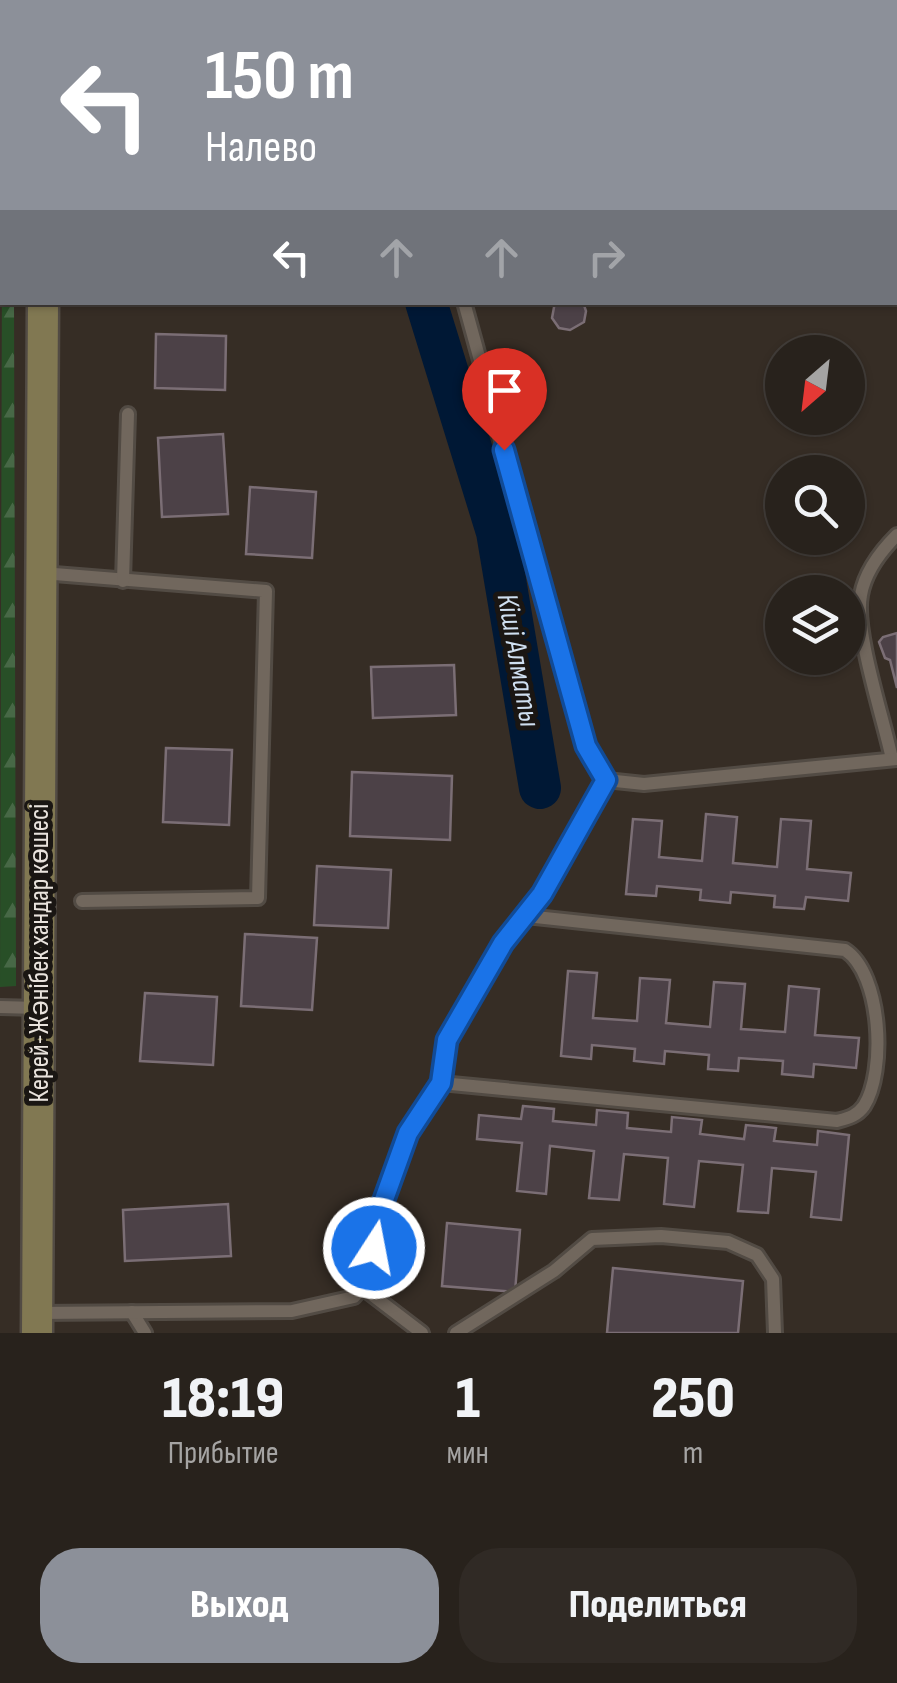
<!DOCTYPE html>
<html lang="ru">
<head>
<meta charset="utf-8">
<style>
	:root { --surface:#28221c; --page:#302a25; --text:#f1f3f6; --muted:#a5a4a3; --line:#443f3b; --accent:#8c9099 }
	body { margin:0; font-family:"Sofia Sans Condensed",sans-serif; background:var(--page); color:var(--text); height:100vh; display:flex; flex-direction:column; font-size:38px; white-space:nowrap }
	* { box-sizing:border-box; margin:0 }
	p { font-size:32px; color:var(--muted) }
	.icon { flex:none; width:55px; height:55px; fill:none; stroke:currentColor; stroke-width:2; stroke-linecap:round; stroke-linejoin:round }
	.map { position:relative; height:1333px; overflow:hidden }
	.details { display:flex; flex-direction:column; background:var(--surface); flex:1 }
	.details>* { flex:none }
	.hud { position:absolute; left:0px; top:0px; width:898px; height:305px; box-shadow:0 2px 8px #0004,0 0 0 2px var(--line); background:#8c9099; color:#fff; overflow:hidden }
	.needle { width:65px; rotate:208deg }
	.fabs { position:absolute; left:765px; top:335px; display:grid; gap:20px }
	.fabs a { display:grid; place-items:center; width:100px; height:100px; border-radius:50%; background:var(--surface); box-shadow:0 2px 8px #0004,0 0 0 2px var(--line); font-size:50px }
	.pin { position:absolute; display:grid; place-items:center; width:85px; height:85px; color:#fff; margin:-102px -42px; border-radius:50% 50% 50% 0; rotate:-45deg; box-shadow:0 0 10px #0007 }
	.pin .icon { rotate:45deg }
	.me { position:absolute; width:110px; margin:-55px; rotate:11deg; stroke-linejoin:round; filter:drop-shadow(0 0 8px #0008) }
	.turn { display:flex; align-items:center; gap:35px; height:210px; padding:0 40px; font-size:45px }
	.turn .icon { width:130px; height:130px; stroke-width:2.5 }
	.turn b { display:block; font-size:70px; line-height:85px }
	.lanes { display:flex; align-items:center; height:95px; padding:0 40px; background:#0003; justify-content:center; gap:50px; direction:ltr }
	.lanes .off { opacity:.35 }
	.eta { display:flex; justify-content:space-evenly; align-items:center; height:170px; text-align:center }
	.eta b { font-size:60px; font-weight:800; line-height:70px }
	.cta { display:flex; gap:20px; margin-top:auto; padding:20px 40px }
	.cta a { flex:1; height:115px; border-radius:40px; background:var(--accent); color:#fff; font-size:40px; font-weight:800; line-height:115px; text-align:center }
	.cta a+a { background:var(--page); color:var(--text) }
	.map>svg:first-child { display:block }
	.forest { fill:url(#forest-firs) }
	.lines { fill:none; stroke-linecap:round; stroke-linejoin:round }
	.river { stroke:#001835; stroke-width:42 }
	.building { fill:#4c4147; stroke:#7b6e75; stroke-width:2.5 }
	.lane-casing { stroke:#524b44; stroke-width:18 }
	.secondary-casing { stroke:#524b44; stroke-width:35 }
	.lane { stroke:#71675d; stroke-width:12 }
	.secondary { stroke:#817852; stroke-width:30 }
	.route-casing { stroke:#114b97; stroke-width:25 }
	.route { stroke:#1a73e8; stroke-width:18 }
	.labels { text-anchor:middle; stroke-width:10; stroke-linejoin:round; paint-order:stroke }
	.street-label { font-size:28px; fill:#e9e3dd; stroke:#1a1613 }
	.water-label { font-size:30px; font-style:italic; fill:#cfdff0; stroke:#1a1613 }
</style>
</head>
<body>
<div class="map">
<svg width="897" height="1333" viewBox="0 0 897 1333">
	<defs>
		<pattern id="forest-firs" width="22" height="20" patternUnits="userSpaceOnUse" patternTransform="scale(2.5)"><rect width="22" height="20" fill="#284f27"/><path d="M5 1l3.5 6h-7zM16 11l3.5 6h-7z" fill="#476846"/></pattern>
	</defs>
	<rect width="100%" height="100%" fill="#362d25"/>
	<polygon class="forest" points="2,252 2,302 14,303 16,986 0,987"/>
	<g class="lines">
		<g class="river">
			<polyline points="331,0 332,2"/>
			<polyline points="426,302 497,532 540,788"/>
		</g>
	</g>
	<g class="building">
		<polygon points="772,0 880,0 882,2 773,2"/>
		<polygon points="555,302 583,302 586,311 584,322 570,330 559,328 552,318"/>
		<polygon points="156,334 226,336 225,390 155,388"/>
		<polygon points="223,434 228,514 162,517 158,438"/>
		<polygon points="250,487 316,492 312,558 246,554"/>
		<polygon points="897,633 897,688 890,660 885,658 879,642 883,637"/>
		<polygon points="454,665 456,715 373,718 371,667"/>
		<polygon points="166,748 232,750 229,825 163,822"/>
		<polygon points="352,772 452,776 450,840 350,836"/>
		<polygon points="706,814 737,817 733,863 777,867 781,819 811,821 807,869 851,873 848,901 806,897 804,909 774,907 775,896 731,892 730,903 700,900 701,890 657,886 656,896 626,894 633,819 662,821 659,857 702,861"/>
		<polygon points="317,866 391,870 388,928 314,925"/>
		<polygon points="245,934 317,938 312,1010 241,1006"/>
		<polygon points="568,971 597,973 593,1018 637,1021 640,978 670,980 666,1023 710,1027 714,982 745,984 741,1029 785,1032 789,986 819,989 815,1035 859,1038 856,1068 814,1064 813,1077 782,1074 783,1061 739,1058 738,1071 708,1069 709,1055 665,1051 664,1064 634,1061 635,1049 592,1045 591,1059 561,1056"/>
		<polygon points="145,993 217,997 213,1065 140,1061"/>
		<polygon points="523,1106 554,1109 553,1121 596,1125 597,1110 628,1113 627,1128 671,1132 672,1117 702,1120 700,1134 744,1139 746,1125 776,1128 774,1141 817,1145 818,1131 849,1135 841,1220 811,1217 816,1172 772,1168 768,1213 738,1211 743,1165 699,1161 694,1207 664,1204 668,1158 624,1154 619,1200 589,1198 594,1151 550,1146 546,1194 517,1191 522,1143 477,1139 479,1115 521,1119"/>
		<polygon points="228,1204 231,1256 125,1261 123,1210"/>
		<polygon points="447,1223 520,1230 515,1292 442,1286"/>
		<polygon points="613,1268 743,1281 738,1333 607,1333"/>
	</g>
	<g class="lines">
		<defs>
			<g id="lane">
				<polyline points="468,0 474,2"/>
				<polyline points="755,0 756,2"/>
				<polyline points="409,2 409,0"/>
				<polyline points="895,190 897,193"/>
				<polyline points="464,302 586,746 606,780 526,916"/>
				<polyline points="42,573 266,591 258,898 82,901"/>
				<polyline points="123,581 128,414"/>
				<path d="M892,759C884,720 854,631 861,595C865,572 881,551 897,535"/>
				<polyline points="606,780 644,784 897,759"/>
				<polyline points="0,1007 38,1008"/>
				<polyline points="363,1288 422,1333"/>
				<polyline points="132,1312 145,1333"/>
				<path d="M37,1313L292,1311L354,1297L371,1278L377,1219L408,1133L441,1083L837,1121C848,1118 857,1116 864,1106C886,1072 882,974 845,950L526,916L503,943L447,1040L441,1083"/>
				<polyline points="456,1333 554,1271 592,1239 661,1236 728,1242 757,1255 773,1279 775,1333"/>
			</g>
			<g id="secondary">
				<polyline points="46,2 46,0"/>
				<polyline points="37,1333 43,302"/>
			</g>
		</defs>
		<use href="#lane" class="lane-casing"/>
		<use href="#secondary" class="secondary-casing"/>
		<use href="#lane" class="lane"/>
		<use href="#secondary" class="secondary"/>
	</g>
	<g class="lines">
		<defs>
			<polyline id="route" points="374,1248 377,1219 408,1133 441,1083 447,1040 503,943 542,894 606,780 586,746 504,450"/>
		</defs>
		<use href="#route" class="route-casing"/>
		<use href="#route" class="route"/>
	</g>
	<g class="labels">
		<g class="street-label">
			<text transform="translate(38 953) rotate(-90)" y="10">Керей-Жәнібек хандар көшесі</text>
		</g>
		<g class="water-label">
			<text transform="translate(519 660) rotate(80)" y="10">Кіші Алматы</text>
		</g>
	</g>
</svg>
<div class="fabs">
<a><svg class="needle" viewBox="-14 -14 28 28"><path d="M0-13l5 13h-10z" fill="#e53935"/><path d="M0 13l5-13h-10z" fill="#a5a4a3"/></svg></a>
<a><svg class="icon" aria-label="search" viewBox="0 0 24 24"><circle cx="10" cy="10" r="6"/><path d="M15 15l6 6"/></svg></a>
<a><svg class="icon" aria-label="layers" viewBox="0 0 24 24"><path d="M12 4l9 5-9 5-9-5zM3 14l9 5 9-5"/></svg></a>
</div>
<div class="pin" style="left:504px;top:450px;background:#d93025"><svg class="icon" aria-label="arrive" viewBox="0 0 24 24"><path d="M6 21V4h12l-3 4 3 4H6"/></svg></div>
<svg class="me" style="left:374px;top:1248px" viewBox="-20 -20 40 40"><circle r="17" fill="#1a73e8" stroke="#fff" stroke-width="3"/><path d="M0-11L8 9 0 5-8 9z" fill="#fff"/></svg>
<div class="hud">
<div class="turn"><svg class="icon" aria-label="left" viewBox="0 0 24 24"><path d="M17 20v-9H6M10 6l-5 5 5 5"/></svg><div><b>150 m</b>Налево</div></div>
<div class="lanes"><svg class="icon" aria-label="left" viewBox="0 0 24 24"><path d="M17 20v-9H6M10 6l-5 5 5 5"/></svg><svg class="icon off" aria-label="ahead" viewBox="0 0 24 24"><path d="M12 20V5M6 11l6-6 6 6"/></svg><svg class="icon off" aria-label="ahead" viewBox="0 0 24 24"><path d="M12 20V5M6 11l6-6 6 6"/></svg><svg class="icon off" aria-label="right" viewBox="0 0 24 24"><path d="M7 20v-9h11M14 6l5 5-5 5"/></svg></div>
</div>
</div>
<section class="details">
<div class="eta">
<div><b>18:19</b><p>Прибытие</p></div>
<div><b>1</b><p>мин</p></div>
<div><b>250</b><p>m</p></div>
</div>
<div class="cta"><a>Выход</a><a>Поделиться</a></div>
</section>
</body>
</html>
